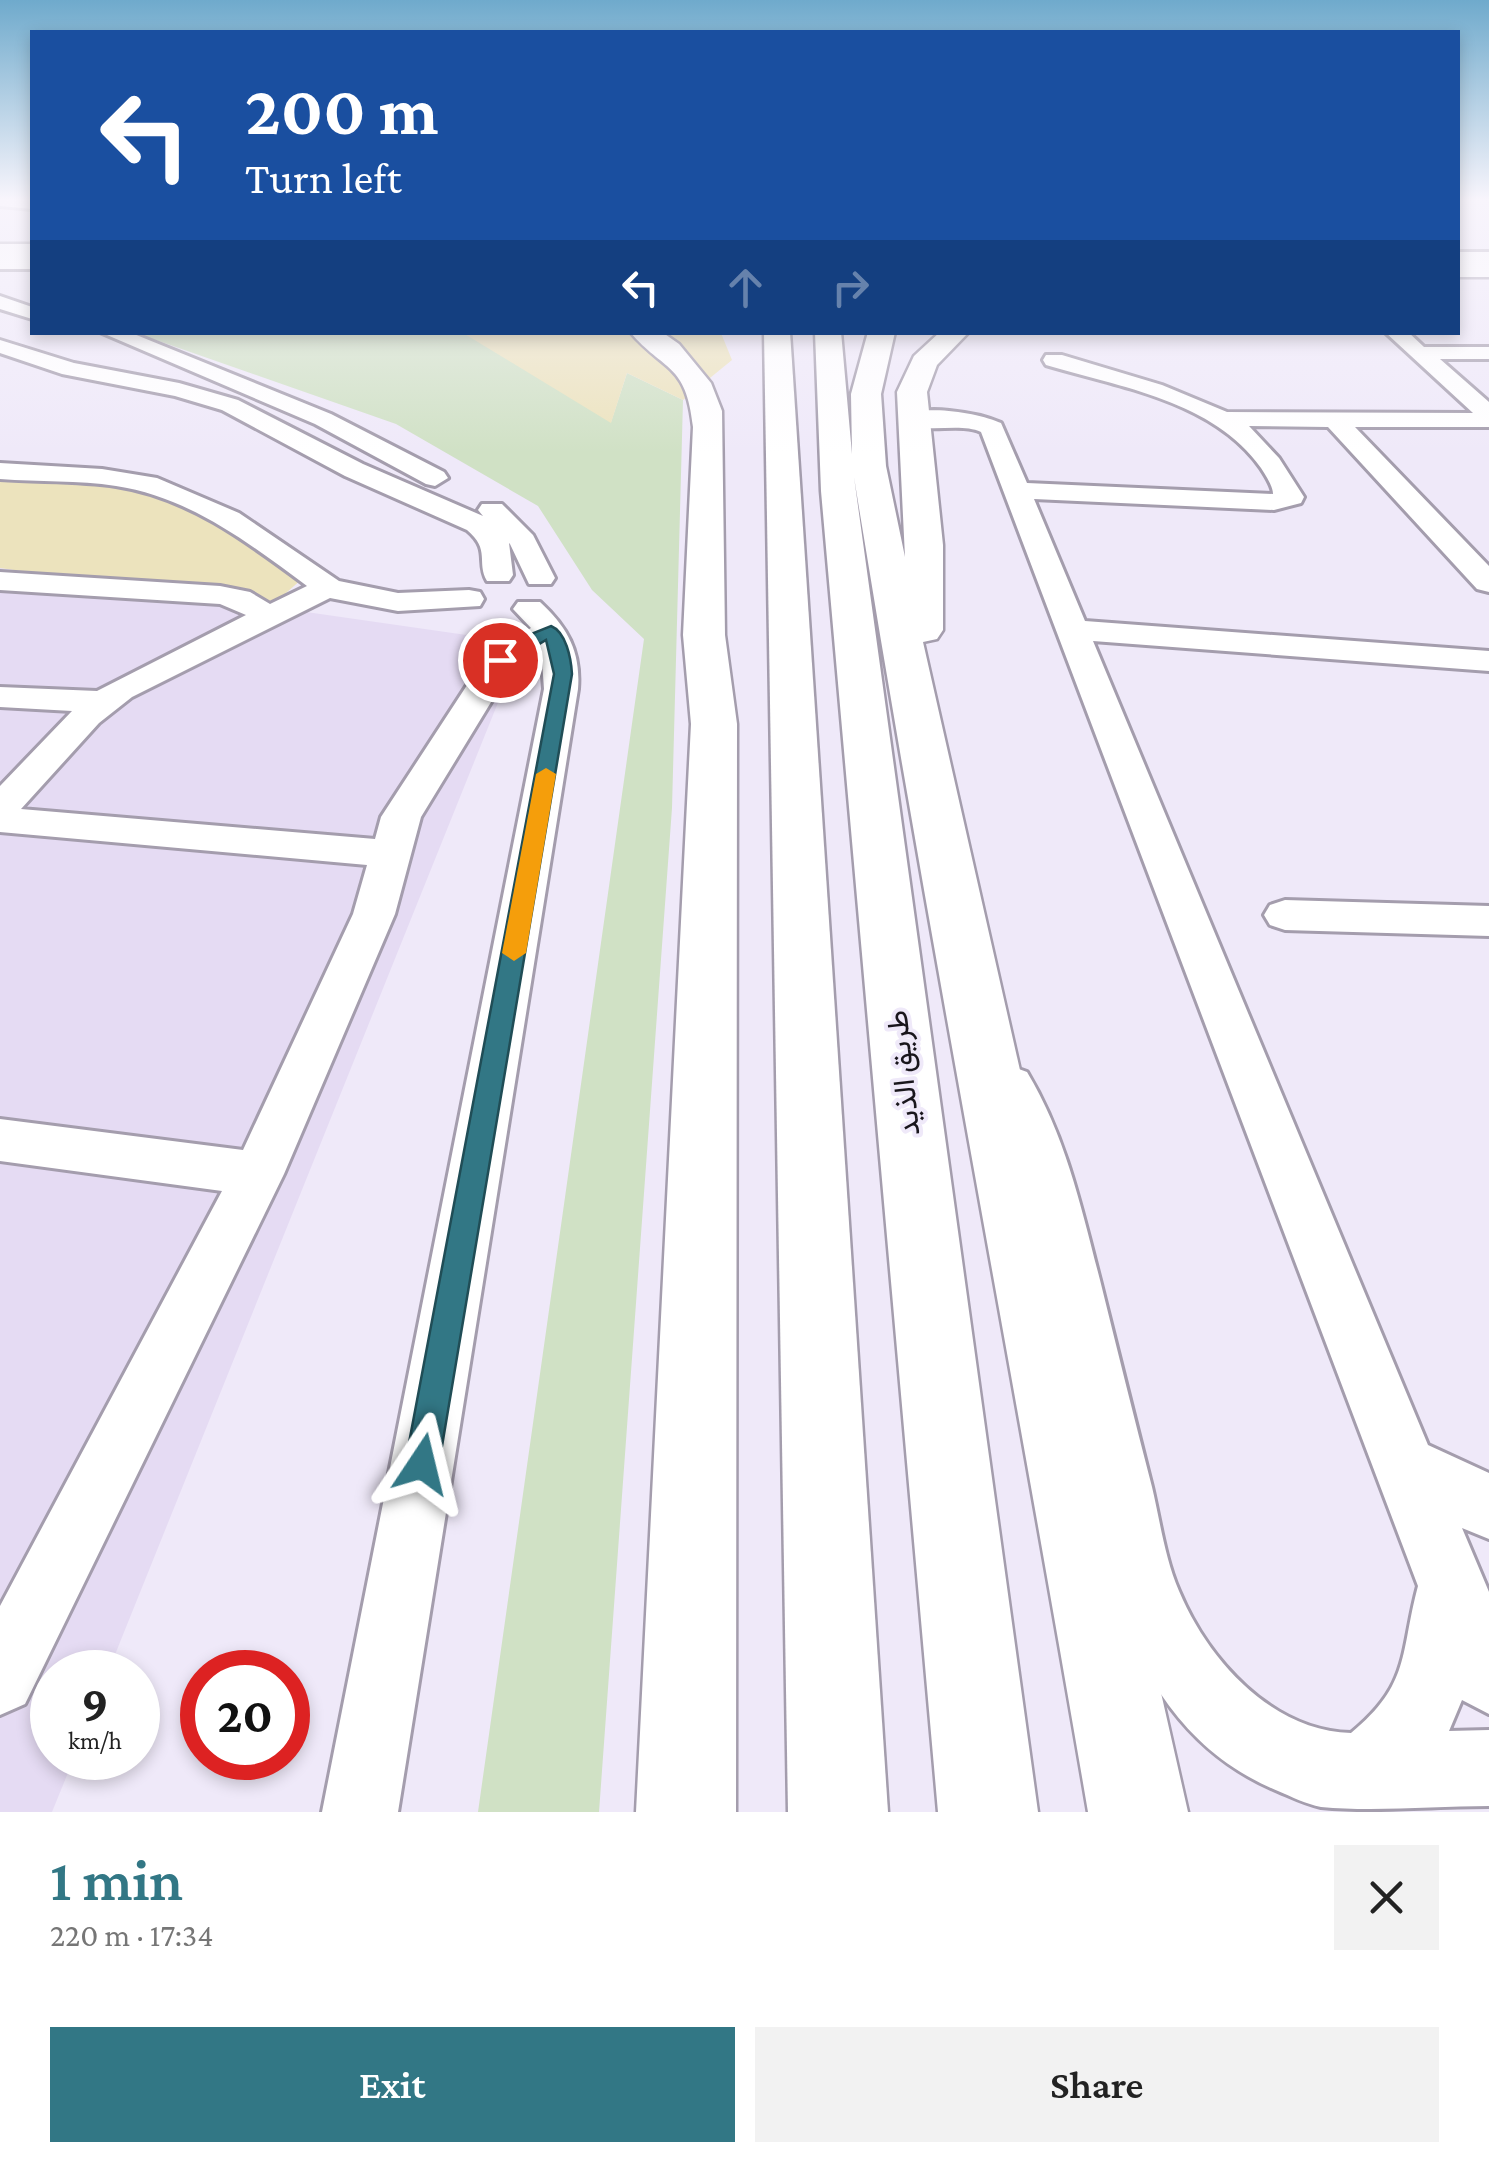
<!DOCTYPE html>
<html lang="en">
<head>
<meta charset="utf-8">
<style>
	:root { --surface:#fff; --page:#f2f2f2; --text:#222; --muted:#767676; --accent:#327785 }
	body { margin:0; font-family:"Crimson Pro",Vazirmatn,serif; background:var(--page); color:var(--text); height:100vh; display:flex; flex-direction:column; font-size:38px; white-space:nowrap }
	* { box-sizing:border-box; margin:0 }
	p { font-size:32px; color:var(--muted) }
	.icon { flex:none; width:55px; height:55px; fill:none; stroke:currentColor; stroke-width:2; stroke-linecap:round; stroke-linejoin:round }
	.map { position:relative; height:1812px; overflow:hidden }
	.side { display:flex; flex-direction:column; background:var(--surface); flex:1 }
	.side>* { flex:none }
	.banner { position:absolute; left:30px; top:30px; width:1430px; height:305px; border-radius:0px; box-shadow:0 5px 15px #0003; background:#1a4fa0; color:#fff; overflow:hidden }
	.speed { position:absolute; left:30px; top:1650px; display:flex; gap:20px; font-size:50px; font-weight:700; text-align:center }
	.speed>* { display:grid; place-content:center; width:130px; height:130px; border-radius:50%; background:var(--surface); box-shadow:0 5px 15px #0003; line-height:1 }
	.speed small { font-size:25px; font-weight:400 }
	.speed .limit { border:15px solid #d22; background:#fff; color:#111 }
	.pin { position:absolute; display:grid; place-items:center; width:85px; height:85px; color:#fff; margin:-42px; border:5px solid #fff; border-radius:50%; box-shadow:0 2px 10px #0007 }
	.me { position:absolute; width:110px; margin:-55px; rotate:10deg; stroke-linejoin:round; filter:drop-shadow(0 0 8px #0008) }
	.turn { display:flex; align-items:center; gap:35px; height:210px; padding:0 50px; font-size:45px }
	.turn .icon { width:130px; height:130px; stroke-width:2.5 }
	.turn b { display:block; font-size:70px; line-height:85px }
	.lanes { display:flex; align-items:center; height:95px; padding:0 50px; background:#0003; justify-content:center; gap:50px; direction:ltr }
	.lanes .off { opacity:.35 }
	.round { display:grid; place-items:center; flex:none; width:105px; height:105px; border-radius:0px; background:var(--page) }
	.overview { display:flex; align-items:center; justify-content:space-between; height:170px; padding:0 50px }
	h1 { font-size:60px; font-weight:600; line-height:75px; color:var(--accent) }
	.primary-button { display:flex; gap:20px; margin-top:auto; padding:20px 50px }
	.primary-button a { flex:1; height:115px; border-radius:0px; background:var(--accent); color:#fff; font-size:40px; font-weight:600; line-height:115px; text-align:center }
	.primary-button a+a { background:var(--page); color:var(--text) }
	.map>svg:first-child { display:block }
	.built { fill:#e5dbf3 }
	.green { fill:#d0e1c5 }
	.sand { fill:#ece3bd }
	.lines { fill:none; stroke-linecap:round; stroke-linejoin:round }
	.minor-casing { stroke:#a49dad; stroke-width:6 }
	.major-casing { stroke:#a49dad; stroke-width:6 }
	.highway-casing { stroke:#a49dad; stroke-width:5 }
	.minor { fill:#fff; fill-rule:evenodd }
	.major { fill:#fff; fill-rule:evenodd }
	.highway { fill:#fff; fill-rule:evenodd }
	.route { fill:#327785; stroke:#204d56; stroke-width:2.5 }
	.slow { fill:#f59e0b }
	.labels { text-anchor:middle; stroke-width:8; stroke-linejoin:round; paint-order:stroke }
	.street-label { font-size:30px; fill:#19161c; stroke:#efe9f9 }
</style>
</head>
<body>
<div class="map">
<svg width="1489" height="1812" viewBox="0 0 1489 1812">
	<rect width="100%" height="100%" fill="#efe9f9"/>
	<polygon class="built" points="0,568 522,643 108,1672 52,1672 52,1758 74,1758 52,1812 0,1812"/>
	<polygon class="green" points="136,333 477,333 611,422 627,373 683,400 672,808 599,1812 478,1812 644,639 592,590 538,506 396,424"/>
	<g class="sand">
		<polygon points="463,333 721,333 732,360 683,400 627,373 611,423"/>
		<polygon points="0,482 150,483 302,579 270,607 0,568"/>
	</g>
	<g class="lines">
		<defs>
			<g id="minor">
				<polygon points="0,199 32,199 32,209 0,206"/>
				<polygon points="0,296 32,307 32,319 0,309"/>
				<polygon points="100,332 129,332 331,414 444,472 448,478 435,486 426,484 315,424"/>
				<path d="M1385,332H1408L1424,347H1489V359H1440L1489,402V427H1355L1489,566V592L1477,589L1328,427L1249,426L1279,458L1304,497L1301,503L1274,510L1034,499L1085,621L1489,651V671L1093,641L1428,1445L1489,1473V1539L1462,1528L1489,1592V1714L1462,1700L1449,1731L1489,1730V1806C1435,1806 1375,1812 1321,1807C1306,1804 1292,1797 1278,1791C1186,1753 1143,1678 1109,1588L1021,1175L1003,1120L985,1086L993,1072L1010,1066L1027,1072C1066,1137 1081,1207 1100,1280C1117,1349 1134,1418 1152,1487C1160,1521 1165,1559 1179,1591C1208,1660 1272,1731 1351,1733C1411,1684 1400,1653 1418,1586L981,432C958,421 919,437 901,419C919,402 979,413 1001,423L1027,483L1273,494C1273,487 1267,477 1261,468C1214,401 1120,387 1046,365L1043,360L1046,355H1062L1162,385L1227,412L1473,413Z"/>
				<path d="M0,340L74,363L179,383L238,400L363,464L483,516L478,510L482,504H502L533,535L555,578L551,584H529L510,544L509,543L513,575L509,581H487C476,562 491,550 467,530L345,476L222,410L175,396L62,374L0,353Z"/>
				<path d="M0,463L102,469L157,478L239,513L339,581L398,593L469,590L480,592L484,599L480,606L398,611L330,598L132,697L99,723L21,809L375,839L381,817L488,653L531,628L513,609L518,602H540C567,627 581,651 578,689L398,1812H322L544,689L541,647L513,666L421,817L395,914L284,1174L25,1704L0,1715V1606L222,1191L0,1161V1119L243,1150L353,914L367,865L0,832V786L72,711L0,707V687L97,691L246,615L220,604L0,590V572L220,586L250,592L270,604L307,586C249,543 189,497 116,486C78,480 39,482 0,479Z"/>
				<polygon points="1285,900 1489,906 1489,936 1285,930 1270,925 1264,915 1270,905"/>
			</g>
			<g id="major">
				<rect x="1458" y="252" width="31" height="14"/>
				<rect x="0" y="255" width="32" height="14"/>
			</g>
			<g id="highway">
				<rect x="0" y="244" width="32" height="14"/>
				<rect x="1458" y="263" width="31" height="14"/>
				<path d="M630,332H662L679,344L711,383L722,411L725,635L737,724L736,1812H636L691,724L683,635L693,427C686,362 664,372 630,332Z"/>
				<polygon points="764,332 790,332 888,1812 788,1812"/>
				<path d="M815,332H841L852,454L851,394L868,332H895L881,394L886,466L905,557L897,392L914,356L940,332H969L937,365L927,392L943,545V630L937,639L923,642L1188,1812H1088C1012,1367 926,923 854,477L1038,1812H938L821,491Z"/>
			</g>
		</defs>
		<use href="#minor" class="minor-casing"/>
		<use href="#major" class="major-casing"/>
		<use href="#highway" class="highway-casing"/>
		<use href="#minor" class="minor"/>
		<use href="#major" class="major"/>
		<use href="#highway" class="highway"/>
	</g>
	<linearGradient id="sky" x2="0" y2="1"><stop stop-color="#6faacc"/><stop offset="0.44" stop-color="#f8f5fc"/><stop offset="1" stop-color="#f8f5fc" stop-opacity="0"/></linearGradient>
	<rect width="1489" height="453" fill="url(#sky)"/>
	<path class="route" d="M551,626C566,632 571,658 572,674L439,1464L434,1476L422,1481L410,1476L405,1464L554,674L546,640L506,664L500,665L491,660L516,640Z"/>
	<polygon class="slow" points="546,768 556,774 526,953 514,961 502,953 536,774"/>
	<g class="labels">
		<g class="street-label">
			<text transform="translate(903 1073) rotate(-96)" y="10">طريق الذيد</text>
		</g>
	</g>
</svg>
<div class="speed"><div>9<small>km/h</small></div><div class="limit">20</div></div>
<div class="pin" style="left:500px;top:660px;background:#d93025"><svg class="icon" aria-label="arrive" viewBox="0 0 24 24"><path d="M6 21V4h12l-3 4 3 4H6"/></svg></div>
<svg class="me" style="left:422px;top:1464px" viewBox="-20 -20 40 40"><path d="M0-17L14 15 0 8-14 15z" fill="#327785" stroke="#fff" stroke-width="4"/></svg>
<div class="banner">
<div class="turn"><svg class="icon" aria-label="left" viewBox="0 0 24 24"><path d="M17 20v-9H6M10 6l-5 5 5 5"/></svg><div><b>200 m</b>Turn left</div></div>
<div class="lanes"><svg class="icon" aria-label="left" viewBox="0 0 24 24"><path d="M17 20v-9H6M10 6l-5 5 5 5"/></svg><svg class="icon off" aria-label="ahead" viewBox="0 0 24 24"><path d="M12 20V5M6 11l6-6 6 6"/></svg><svg class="icon off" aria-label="right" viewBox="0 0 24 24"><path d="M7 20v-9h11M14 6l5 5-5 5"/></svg></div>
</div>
</div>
<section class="side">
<div class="overview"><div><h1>1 min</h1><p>220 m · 17:34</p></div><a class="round"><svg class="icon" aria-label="close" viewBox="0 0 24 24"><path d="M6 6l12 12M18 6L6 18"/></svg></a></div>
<div class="primary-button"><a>Exit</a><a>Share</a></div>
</section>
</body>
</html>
